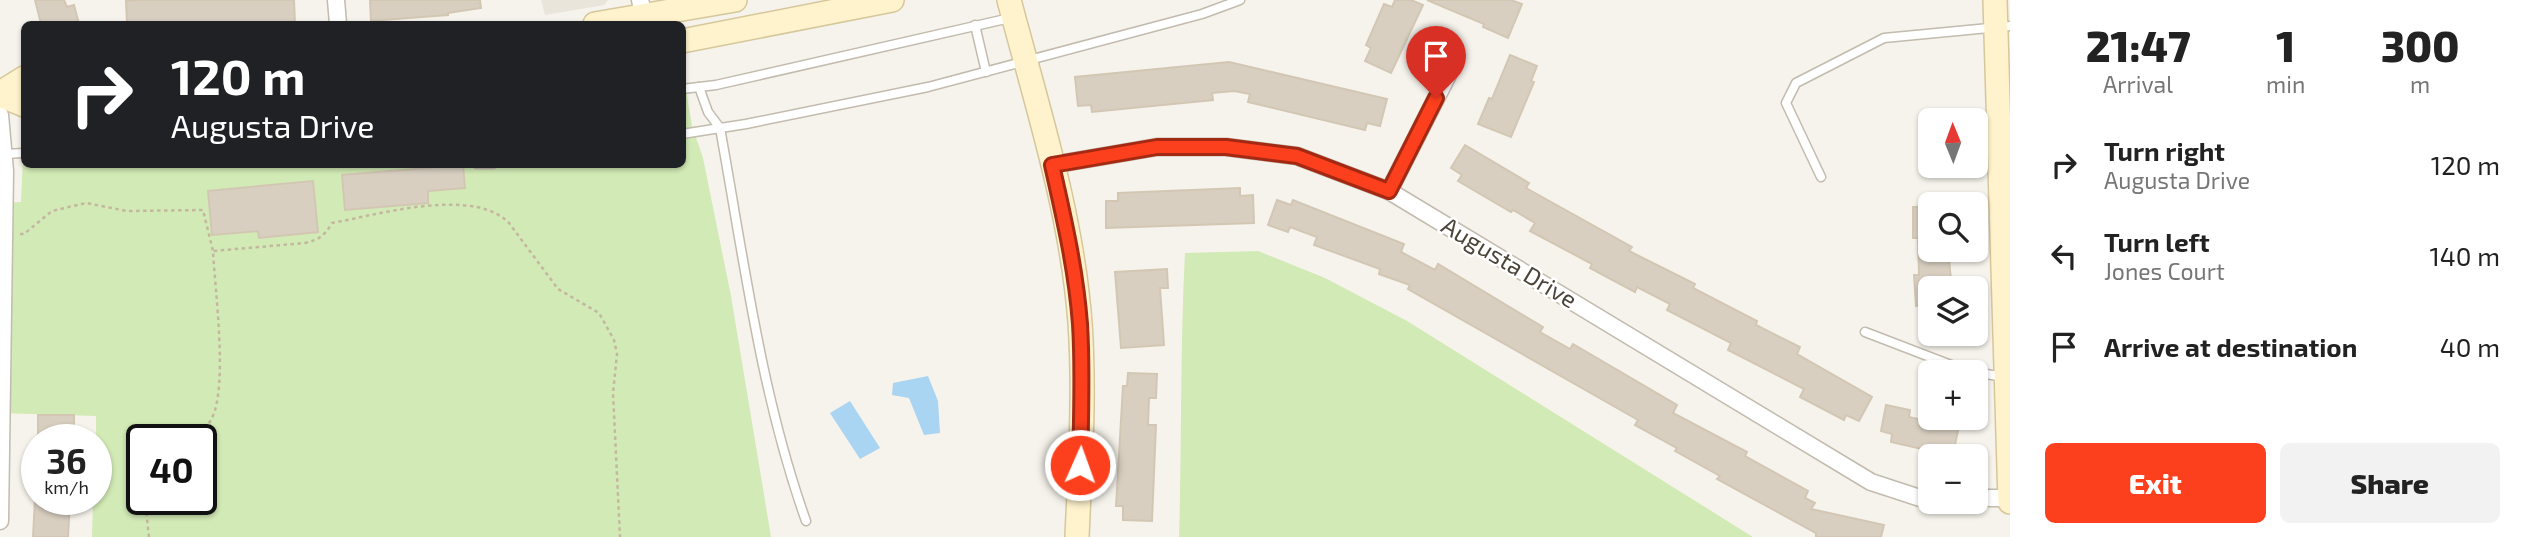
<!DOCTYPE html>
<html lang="en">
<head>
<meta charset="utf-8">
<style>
	:root { --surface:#fff; --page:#f2f2f2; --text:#222; --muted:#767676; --accent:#fc3f1d }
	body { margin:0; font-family:"Exo 2",sans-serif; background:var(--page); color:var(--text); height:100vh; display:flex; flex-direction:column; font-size:26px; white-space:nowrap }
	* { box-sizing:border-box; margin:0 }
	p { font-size:23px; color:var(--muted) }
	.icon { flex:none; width:38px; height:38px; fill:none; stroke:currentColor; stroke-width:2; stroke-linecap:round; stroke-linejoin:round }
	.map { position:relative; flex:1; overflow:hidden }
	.side { display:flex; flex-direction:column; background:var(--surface); width:525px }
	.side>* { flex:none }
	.guide { position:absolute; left:21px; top:21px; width:665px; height:147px; border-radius:10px; box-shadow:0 2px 5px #0004; background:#202124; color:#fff; overflow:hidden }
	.needle { width:46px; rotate:359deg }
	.fabs { position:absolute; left:1918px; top:108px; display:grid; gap:14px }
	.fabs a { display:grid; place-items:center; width:70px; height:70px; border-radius:10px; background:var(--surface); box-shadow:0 2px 5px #0004; font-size:35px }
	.speed { position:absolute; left:21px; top:424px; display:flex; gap:14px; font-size:35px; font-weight:700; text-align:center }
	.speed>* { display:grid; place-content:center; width:91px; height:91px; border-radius:50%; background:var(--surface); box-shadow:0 2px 5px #0004; line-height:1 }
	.speed small { font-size:18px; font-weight:400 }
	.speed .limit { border:4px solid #111; border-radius:10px; background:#fff; color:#111 }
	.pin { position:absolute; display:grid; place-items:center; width:60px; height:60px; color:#fff; margin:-72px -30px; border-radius:50% 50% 50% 0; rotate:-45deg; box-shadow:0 0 7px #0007 }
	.pin .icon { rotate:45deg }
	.me { position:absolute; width:77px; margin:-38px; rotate:2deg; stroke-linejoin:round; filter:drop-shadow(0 0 5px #0008) }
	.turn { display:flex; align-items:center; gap:24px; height:147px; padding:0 35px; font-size:32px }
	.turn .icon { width:91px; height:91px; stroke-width:2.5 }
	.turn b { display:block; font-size:49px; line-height:60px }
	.eta { display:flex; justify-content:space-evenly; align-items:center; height:119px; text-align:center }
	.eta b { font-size:42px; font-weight:800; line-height:49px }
	.button { display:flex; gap:14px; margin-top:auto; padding:14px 35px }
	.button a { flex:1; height:80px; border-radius:10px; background:var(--accent); color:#fff; font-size:28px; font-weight:800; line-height:80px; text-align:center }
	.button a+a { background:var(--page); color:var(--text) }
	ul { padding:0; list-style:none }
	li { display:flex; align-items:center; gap:21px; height:91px; padding:0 35px }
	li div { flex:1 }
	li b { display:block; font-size:26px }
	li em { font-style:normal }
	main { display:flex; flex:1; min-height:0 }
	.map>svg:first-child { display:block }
	.residential { fill:#eae5da }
	.green { fill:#d2eab5; fill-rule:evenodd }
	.water { fill:#a9d4f2 }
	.building { fill:#d8cfc1; stroke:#d3c7b4; stroke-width:2 }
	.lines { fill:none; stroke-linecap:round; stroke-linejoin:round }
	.lane-casing { stroke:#c2bbae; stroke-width:11 }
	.street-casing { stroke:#c2bbae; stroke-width:19 }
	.secondary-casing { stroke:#d6c79b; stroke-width:26 }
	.path { stroke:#c4b79f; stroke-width:2.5; stroke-dasharray:3.5 3.5; stroke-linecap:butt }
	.lane { stroke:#fff; stroke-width:8 }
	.street { stroke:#fff; stroke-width:16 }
	.secondary { stroke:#fff3cd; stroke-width:23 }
	.route-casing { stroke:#a42913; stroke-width:18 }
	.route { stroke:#fc3f1d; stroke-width:12 }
	.labels { text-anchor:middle; stroke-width:5; stroke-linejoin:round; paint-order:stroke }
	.street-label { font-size:24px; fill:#4b4439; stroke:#fff }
</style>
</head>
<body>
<main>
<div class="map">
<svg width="2010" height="537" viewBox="0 0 2010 537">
	<rect width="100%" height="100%" fill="#f6f3ec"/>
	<polygon class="residential" points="541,0 608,0 604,5 545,15"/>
	<g class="green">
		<path d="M682,65L692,126L703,158L731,296L771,537H92L93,499H96V416L0,413V203L21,202L24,134V164H682ZM142,439H201V499H142Z"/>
		<path d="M1258,251L1325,278L1407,321L1753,537H1179C1182,442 1180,347 1185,253Z"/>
	</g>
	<g class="water">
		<polygon points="928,376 938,401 940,433 924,435 909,398 892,395 893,383"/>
		<polygon points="850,401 880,448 860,459 830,413"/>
	</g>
	<g class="building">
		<polygon points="35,0 64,0 67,7 74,5 79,24 41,24"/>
		<polygon points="138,0 294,0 295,24 127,24 126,1"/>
		<polygon points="370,0 480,0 481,8 448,13 448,15 371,21"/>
		<polygon points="1395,0 1411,0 1423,5 1391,73 1365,61 1371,48 1366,45 1384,4 1392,7"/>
		<polygon points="1427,0 1511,0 1522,4 1508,38 1483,27 1484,24"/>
		<polygon points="1510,55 1537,66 1531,81 1534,82 1511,137 1478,124 1489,98 1492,99"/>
		<polygon points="1229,62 1387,99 1380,126 1367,123 1365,130 1248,102 1250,94 1234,91 1212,93 1213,100 1092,112 1091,105 1078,106 1075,77"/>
		<polygon points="1465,145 1529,183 1526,188 1632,247 1629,251 1695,284 1693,288 1757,321 1756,325 1800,347 1797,354 1872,397 1859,421 1846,415 1844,420 1800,397 1804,389 1728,350 1731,343 1667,310 1670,304 1637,287 1635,292 1590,268 1592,264 1530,231 1535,223 1513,210 1511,212 1458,181 1462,175 1451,168"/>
		<polygon points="463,165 465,188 428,191 428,203 345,210 342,175"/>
		<polygon points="313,181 318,232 259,238 258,231 212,235 208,191"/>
		<polygon points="1240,188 1240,196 1253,195 1254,223 1106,228 1106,201 1118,201 1118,193"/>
		<polygon points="1277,200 1291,205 1293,200 1404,244 1401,252 1435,270 1438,264 1543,327 1540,332 1570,349 1573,344 1677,405 1673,413 1747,452 1745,456 1808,491 1805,498 1815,503 1811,509 1884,525 1881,537 1816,537 1816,533 1717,479 1720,476 1675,451 1677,448 1635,425 1638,420 1408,289 1410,285 1379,274 1380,269 1314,245 1317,237 1290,227 1288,232 1268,225"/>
		<polygon points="1913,207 1930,207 1930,250 1948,250 1952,289 1930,289 1930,305 1916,306 1914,275 1919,275 1918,238 1913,238"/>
		<polygon points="1167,269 1168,288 1160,288 1164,345 1121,348 1115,272"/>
		<polygon points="1128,373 1157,374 1156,398 1149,398 1148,425 1156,425 1152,521 1123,520 1123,506 1116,506 1123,386 1127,386"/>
		<polygon points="1886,405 1910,410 1909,417 1935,423 1936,418 1960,422 1954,449 1941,446 1940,453 1891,442 1892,434 1881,431"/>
		<rect x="38" y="415" width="36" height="24"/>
		<polygon points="35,499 70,499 68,537 33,537"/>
	</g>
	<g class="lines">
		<defs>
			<g id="lane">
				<polyline points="975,25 986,72"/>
				<path d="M699,87L708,112L720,128C744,260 761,395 806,521"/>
				<polyline points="682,89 716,85 1010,18"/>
				<polyline points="682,134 746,124 928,87 1202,14 1240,0"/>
				<polyline points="4,154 24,153"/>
				<polyline points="477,164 493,164"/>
				<polyline points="1821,177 1786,103 1796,83 1884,38 2010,26"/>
				<polyline points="1865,332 1964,370 2003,377"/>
			</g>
			<g id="street">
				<polyline points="336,0 338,24"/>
				<polyline points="640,0 646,24"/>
				<polyline points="0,115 5,171 0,521"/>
				<polyline points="1052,165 1157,147 1226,147 1297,156 1389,191 1871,482 1923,499 1930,499"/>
				<polyline points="1389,191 1448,75"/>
				<polyline points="1976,498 2010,498"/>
			</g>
			<g id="secondary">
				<path d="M1009,0C1037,106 1072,214 1080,323C1085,394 1080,466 1077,537"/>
				<polyline points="1995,0 2010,502"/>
				<polyline points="595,24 735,0"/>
				<polyline points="682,41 892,0"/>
				<polyline points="0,93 24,78"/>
				<polyline points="0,95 24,105"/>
			</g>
		</defs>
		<use href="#lane" class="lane-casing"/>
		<use href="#street" class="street-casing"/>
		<use href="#secondary" class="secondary-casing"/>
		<g class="path">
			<polyline points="20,234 24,234 52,211 86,203 127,211 203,210 213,251"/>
			<path d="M195,439C200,433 208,426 212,418C228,385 215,291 213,251L305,243C319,240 325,235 332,223C377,215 473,186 509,223L558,289L599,313L614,340L617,354L613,393L620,537"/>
			<polyline points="149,537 146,510 151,499"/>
		</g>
		<use href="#lane" class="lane"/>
		<use href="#street" class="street"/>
		<use href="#secondary" class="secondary"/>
	</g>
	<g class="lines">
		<defs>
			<path id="route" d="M1080,465C1081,418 1083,371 1080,324C1076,270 1064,218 1052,165L1157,147H1226L1297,156L1389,191L1436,98"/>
		</defs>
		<use href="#route" class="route-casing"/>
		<use href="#route" class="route"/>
	</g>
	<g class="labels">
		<g class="street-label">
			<text transform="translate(1509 263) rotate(31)" y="8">Augusta Drive</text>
		</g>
	</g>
</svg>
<div class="fabs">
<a><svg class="needle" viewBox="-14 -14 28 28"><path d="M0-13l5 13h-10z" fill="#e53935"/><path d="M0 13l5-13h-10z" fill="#767676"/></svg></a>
<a><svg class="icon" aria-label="search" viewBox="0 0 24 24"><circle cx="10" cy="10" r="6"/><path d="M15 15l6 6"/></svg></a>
<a><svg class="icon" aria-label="layers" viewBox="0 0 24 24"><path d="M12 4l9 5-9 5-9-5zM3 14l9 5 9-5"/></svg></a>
<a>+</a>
<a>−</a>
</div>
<div class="speed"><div>36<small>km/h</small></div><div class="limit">40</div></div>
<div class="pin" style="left:1436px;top:98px;background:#d93025"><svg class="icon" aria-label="arrive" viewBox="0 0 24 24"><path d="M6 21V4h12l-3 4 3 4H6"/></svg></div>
<svg class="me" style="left:1080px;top:465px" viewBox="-20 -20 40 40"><circle r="17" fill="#fc3f1d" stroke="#fff" stroke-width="3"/><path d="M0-11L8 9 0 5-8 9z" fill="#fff"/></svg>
<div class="guide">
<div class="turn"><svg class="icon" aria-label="right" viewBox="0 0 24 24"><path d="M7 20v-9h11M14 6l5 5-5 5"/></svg><div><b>120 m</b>Augusta Drive</div></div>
</div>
</div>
<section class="side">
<div class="eta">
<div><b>21:47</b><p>Arrival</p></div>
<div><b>1</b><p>min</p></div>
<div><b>300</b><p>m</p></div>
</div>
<ul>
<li><svg class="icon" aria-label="right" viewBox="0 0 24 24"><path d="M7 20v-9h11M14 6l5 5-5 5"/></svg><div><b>Turn right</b><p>Augusta Drive</p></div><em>120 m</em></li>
<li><svg class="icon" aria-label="left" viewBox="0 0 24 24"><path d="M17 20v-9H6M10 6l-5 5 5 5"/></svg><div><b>Turn left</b><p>Jones Court</p></div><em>140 m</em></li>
<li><svg class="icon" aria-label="arrive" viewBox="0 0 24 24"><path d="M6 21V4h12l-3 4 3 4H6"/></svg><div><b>Arrive at destination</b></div><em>40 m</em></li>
</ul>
<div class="button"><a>Exit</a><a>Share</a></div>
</section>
</main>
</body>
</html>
